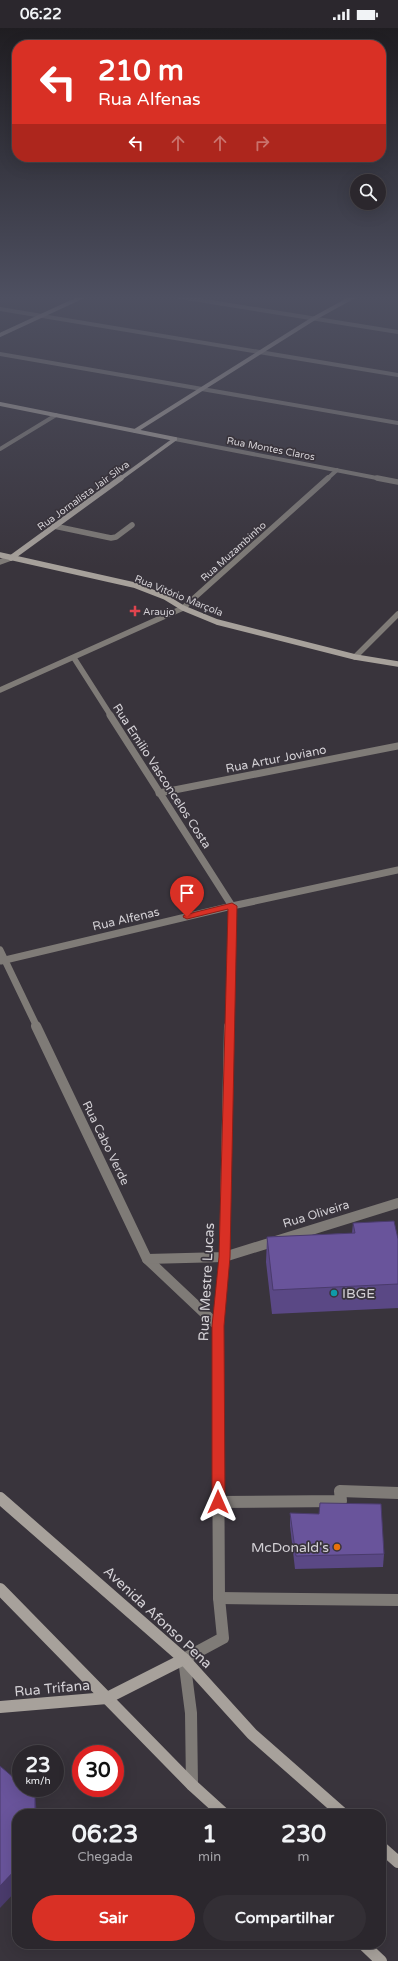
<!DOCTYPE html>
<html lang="pt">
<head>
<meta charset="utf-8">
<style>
	:root { --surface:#2b272d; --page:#332f35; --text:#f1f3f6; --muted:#a6a5aa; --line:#474449; --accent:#d93025 }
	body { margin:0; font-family:"Varela Round",sans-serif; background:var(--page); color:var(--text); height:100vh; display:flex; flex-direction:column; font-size:15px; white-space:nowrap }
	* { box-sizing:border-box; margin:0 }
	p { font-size:13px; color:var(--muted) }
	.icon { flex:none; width:22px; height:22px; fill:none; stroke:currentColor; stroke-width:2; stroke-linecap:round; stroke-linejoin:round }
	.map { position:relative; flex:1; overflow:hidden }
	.drawer { position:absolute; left:12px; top:1781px; width:374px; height:140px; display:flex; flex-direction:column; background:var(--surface); border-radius:16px; box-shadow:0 4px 16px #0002,0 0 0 1px var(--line) }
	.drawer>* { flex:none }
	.banner { position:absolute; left:12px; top:12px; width:374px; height:122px; border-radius:16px; box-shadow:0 4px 16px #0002,0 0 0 1px var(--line); background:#d93025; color:#fff; overflow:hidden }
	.fabs { position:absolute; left:350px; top:146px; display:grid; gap:8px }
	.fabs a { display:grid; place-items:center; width:36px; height:36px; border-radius:50%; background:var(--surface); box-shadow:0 4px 16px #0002,0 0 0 1px var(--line); font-size:20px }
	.speed { position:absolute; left:12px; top:1717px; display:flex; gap:8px; font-size:20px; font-weight:700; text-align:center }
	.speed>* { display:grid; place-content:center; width:52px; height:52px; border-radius:50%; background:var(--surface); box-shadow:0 4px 16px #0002,0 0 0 1px var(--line); line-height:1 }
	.speed small { font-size:10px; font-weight:400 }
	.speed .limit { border:6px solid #d22; background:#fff; color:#111 }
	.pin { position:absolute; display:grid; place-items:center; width:34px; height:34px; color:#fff; margin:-41px -17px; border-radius:50% 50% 50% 0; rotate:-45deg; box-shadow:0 0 4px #0007 }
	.pin .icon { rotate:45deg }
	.me { position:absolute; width:44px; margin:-22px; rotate:0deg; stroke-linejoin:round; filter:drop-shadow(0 0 3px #0008) }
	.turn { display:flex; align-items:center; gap:14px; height:84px; padding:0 20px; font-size:18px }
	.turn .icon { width:52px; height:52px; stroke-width:2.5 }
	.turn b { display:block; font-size:28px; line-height:34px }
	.lanes { display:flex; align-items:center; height:38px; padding:0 20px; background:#0003; justify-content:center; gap:20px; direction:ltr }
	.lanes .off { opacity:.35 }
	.eta { display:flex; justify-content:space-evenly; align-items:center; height:68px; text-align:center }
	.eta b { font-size:24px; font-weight:800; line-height:28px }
	.action { display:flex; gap:8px; margin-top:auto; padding:8px 20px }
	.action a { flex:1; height:46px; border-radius:24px; background:var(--accent); color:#fff; font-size:16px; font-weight:800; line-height:46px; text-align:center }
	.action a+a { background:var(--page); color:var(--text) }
	.status { display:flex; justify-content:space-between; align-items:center; height:28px; padding:0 20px; background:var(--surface); direction:ltr }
	.status svg { height:11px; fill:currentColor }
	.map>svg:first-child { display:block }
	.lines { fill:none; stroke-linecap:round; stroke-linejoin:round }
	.lane-far1 { stroke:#7f7b77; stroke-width:5.5 }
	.lane { stroke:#7f7b77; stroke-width:12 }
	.street-far4 { stroke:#7f7b77; stroke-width:4 }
	.street-far3 { stroke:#7f7b77; stroke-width:5.5 }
	.street-far2 { stroke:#7f7b77; stroke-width:7 }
	.street-far1 { stroke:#7f7b77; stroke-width:10 }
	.street { stroke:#7f7b77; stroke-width:12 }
	.secondary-far2 { stroke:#a7a19b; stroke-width:4 }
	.secondary-far1 { stroke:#a7a19b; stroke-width:5.5 }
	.secondary { stroke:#a7a19b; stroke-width:12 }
	.wall { fill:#5a4885 }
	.shaded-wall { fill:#4a3b6c }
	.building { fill:#69549b; stroke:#4a3b6c }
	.route { fill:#d93025; stroke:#8d1f18 }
	.health-dot { fill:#e0444e; stroke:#39343c; stroke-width:1.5 }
	.culture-dot { fill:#0f9aa8; stroke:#39343c; stroke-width:1.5 }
	.food-dot { fill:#e8710a; stroke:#39343c; stroke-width:1.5 }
	.labels { text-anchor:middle; stroke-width:3.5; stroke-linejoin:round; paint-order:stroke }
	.far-street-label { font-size:10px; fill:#d4d1d6; stroke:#39343c }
	.far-poi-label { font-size:10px; fill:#d4d1d6; stroke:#39343c; text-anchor:start }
	.street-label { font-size:12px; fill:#d4d1d6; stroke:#39343c }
	.near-street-label { font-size:14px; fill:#d4d1d6; stroke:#39343c }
	.near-poi-label { font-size:14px; fill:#d4d1d6; stroke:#39343c; text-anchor:start }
</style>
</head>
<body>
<div class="status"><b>06:22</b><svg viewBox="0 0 49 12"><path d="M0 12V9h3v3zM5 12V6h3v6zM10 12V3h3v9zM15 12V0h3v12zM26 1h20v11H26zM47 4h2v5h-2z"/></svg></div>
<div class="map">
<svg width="398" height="1933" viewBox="0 0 398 1933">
	<rect width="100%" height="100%" fill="#39343c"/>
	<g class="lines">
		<polyline class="lane-far1" points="54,498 111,510 116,509 132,497"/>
		<g class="lane">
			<polyline points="218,1474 341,1473 340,1463 398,1465"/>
			<polyline points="219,1570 398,1572"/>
		</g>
		<g class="street-far4">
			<polyline points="180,269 398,304"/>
			<polyline points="0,281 398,347"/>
			<polyline points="0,326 398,395"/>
			<polyline points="175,411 382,451"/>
			<polyline points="0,421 56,387"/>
			<polyline points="327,451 337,442"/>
		</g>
		<g class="street-far3">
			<polyline points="377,450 398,454"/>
			<polyline points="0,534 11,530"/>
			<polyline points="355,629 398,586"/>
			<polyline points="74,630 111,688"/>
			<polyline points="0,662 183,580 328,450"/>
		</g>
		<g class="street-far2">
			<polyline points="110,687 232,878"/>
			<polyline points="159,765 398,718"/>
			<polyline points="0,922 37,999"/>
			<polyline points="1,933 232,878 398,842"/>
			<polyline points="229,999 232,878"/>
		</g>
		<g class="street-far1">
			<polyline points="36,998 147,1231 218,1298"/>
			<polyline points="147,1231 224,1229 398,1175"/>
			<polyline points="218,1404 218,1298 224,1229 229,998"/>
		</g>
		<polyline class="street" points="192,1757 191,1685 184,1631 223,1610 219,1570 218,1403"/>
		<g class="secondary-far2">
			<polyline points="0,307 82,269"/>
			<polyline points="0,376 175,411"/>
			<polyline points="135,403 313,291 353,269"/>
			<polyline points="120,451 175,411"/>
		</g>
		<g class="secondary-far1">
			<polyline points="0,527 134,557 165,569 183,580 217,594 355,629 398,636"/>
			<polyline points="11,530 121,450"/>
		</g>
		<g class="secondary">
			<polyline points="0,1470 184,1631 252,1706 343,1786"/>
			<polyline points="0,1561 192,1757 224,1786"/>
			<polyline points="0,1679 107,1670 184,1631"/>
			<polyline points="381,1819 398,1834"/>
			<polyline points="363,1916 381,1933"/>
		</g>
	</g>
	<g class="wall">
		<polygon points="353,1195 398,1211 398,1280 272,1286 266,1234 267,1209 352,1205"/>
		<polygon points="290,1485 384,1526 383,1539 295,1541 290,1498"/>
	</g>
	<g class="shaded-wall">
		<polygon points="35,1768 37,1786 35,1786"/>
		<polygon points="17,1840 17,1862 0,1880 0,1858"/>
	</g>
	<g class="building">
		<polygon points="394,1193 398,1211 398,1256 273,1262 267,1209 355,1205 353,1195"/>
		<polygon points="320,1475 381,1476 384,1526 296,1528 290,1485 319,1486"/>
		<polygon points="0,1738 21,1756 21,1760 26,1760 35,1768 35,1786 17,1786 17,1840 0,1858"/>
	</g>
	<linearGradient id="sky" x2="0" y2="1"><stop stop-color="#1f1d21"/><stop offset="0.5" stop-color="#4e5061"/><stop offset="1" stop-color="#4e5061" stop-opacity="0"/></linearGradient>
	<rect width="398" height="539" fill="url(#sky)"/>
	<polygon class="route" points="232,875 237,878 230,1229 224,1298 225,1474 223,1478 218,1479 214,1478 212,1474 212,1298 219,1229 228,881 187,891 183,889 184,887"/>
	<path class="health-dot" d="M133 577h4v4h4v4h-4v4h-4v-4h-4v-4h4z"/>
	<circle class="culture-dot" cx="334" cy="1265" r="4"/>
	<circle class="food-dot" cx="337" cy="1519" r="4"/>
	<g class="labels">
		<g class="far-street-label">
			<text transform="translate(271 420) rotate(11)" y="4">Rua Montes Claros</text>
			<text transform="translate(83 467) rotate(-36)" y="4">Rua Jornalista Jair Silva</text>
			<text transform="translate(233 523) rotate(-42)" y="4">Rua Muzambinho</text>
			<text transform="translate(179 567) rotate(22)" y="4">Rua Vitório Marçola</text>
		</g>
		<g class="far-poi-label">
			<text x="143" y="587">Araujo</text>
		</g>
		<g class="street-label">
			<text transform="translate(276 731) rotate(-11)" y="4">Rua Artur Joviano</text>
			<text transform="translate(162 748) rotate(57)" y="4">Rua Emilio Vasconcelos Costa</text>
			<text transform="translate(126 891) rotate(-13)" y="4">Rua Alfenas</text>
			<text transform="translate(106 1115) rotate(64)" y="4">Rua Cabo Verde</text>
			<text transform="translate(316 1186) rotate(-17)" y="4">Rua Oliveira</text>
		</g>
		<g class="near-street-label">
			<text transform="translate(206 1254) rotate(-87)" y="5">Rua Mestre Lucas</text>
			<text transform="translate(158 1589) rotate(43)" y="5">Avenida Afonso Pena</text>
			<text transform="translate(52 1660) rotate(-5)" y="5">Rua Trifana</text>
		</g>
		<g class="near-poi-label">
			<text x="342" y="1270">IBGE</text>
			<text x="329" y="1524" text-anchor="end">McDonald's</text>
		</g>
	</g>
</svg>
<div class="fabs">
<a><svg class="icon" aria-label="search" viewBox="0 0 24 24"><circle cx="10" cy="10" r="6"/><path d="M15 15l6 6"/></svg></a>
</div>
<div class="speed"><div>23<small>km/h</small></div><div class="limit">30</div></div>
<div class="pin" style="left:187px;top:889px;background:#d93025"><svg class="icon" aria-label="arrive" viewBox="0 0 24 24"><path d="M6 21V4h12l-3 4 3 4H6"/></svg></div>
<svg class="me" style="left:218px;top:1474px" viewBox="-20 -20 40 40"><path d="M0-17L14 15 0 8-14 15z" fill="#d93025" stroke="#fff" stroke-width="4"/></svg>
<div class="banner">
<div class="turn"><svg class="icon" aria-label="left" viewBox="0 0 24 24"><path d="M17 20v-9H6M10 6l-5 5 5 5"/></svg><div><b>210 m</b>Rua Alfenas</div></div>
<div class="lanes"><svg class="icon" aria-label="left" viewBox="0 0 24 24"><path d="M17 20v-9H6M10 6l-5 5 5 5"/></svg><svg class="icon off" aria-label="ahead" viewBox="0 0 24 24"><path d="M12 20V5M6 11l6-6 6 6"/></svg><svg class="icon off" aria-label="ahead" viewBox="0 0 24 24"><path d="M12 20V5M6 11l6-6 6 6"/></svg><svg class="icon off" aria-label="right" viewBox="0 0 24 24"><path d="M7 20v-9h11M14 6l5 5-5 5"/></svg></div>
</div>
<section class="drawer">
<div class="eta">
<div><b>06:23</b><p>Chegada</p></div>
<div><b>1</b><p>min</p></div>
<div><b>230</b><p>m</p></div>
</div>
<div class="action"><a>Sair</a><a>Compartilhar</a></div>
</section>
</div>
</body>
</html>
